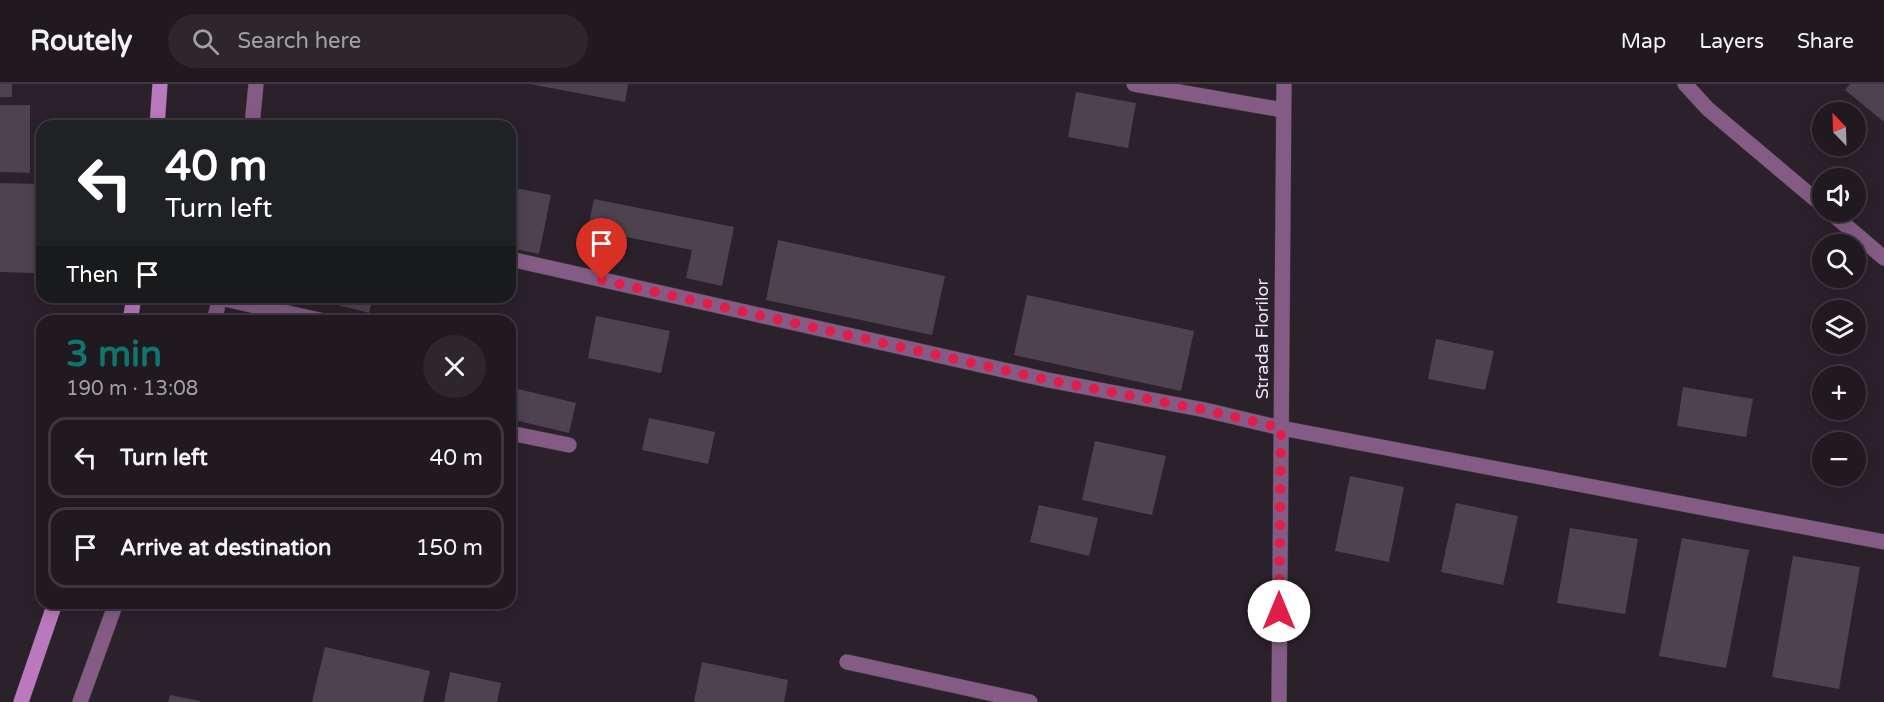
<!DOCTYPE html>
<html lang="en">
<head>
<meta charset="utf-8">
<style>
	:root { --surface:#201920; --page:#2d262d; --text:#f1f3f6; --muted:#a2a0a5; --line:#3d383e; --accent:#0f766e }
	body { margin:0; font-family:"Varela Round",sans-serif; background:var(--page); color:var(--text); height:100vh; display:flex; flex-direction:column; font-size:22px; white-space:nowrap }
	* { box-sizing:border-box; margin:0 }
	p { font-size:20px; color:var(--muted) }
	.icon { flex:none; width:33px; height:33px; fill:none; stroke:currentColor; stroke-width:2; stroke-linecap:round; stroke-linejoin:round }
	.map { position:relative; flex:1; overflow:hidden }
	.panel { position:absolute; left:36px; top:231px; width:480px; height:294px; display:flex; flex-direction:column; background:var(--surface); border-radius:18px; box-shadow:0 3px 15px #0003,0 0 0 2px var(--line) }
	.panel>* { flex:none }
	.guide { position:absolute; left:36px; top:36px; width:480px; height:183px; border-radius:18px; box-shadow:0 3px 15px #0003,0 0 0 2px var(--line); background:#202124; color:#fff; overflow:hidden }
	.needle { width:39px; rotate:337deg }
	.buttons { position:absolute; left:1812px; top:18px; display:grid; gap:12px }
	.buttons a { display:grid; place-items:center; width:54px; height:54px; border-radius:50%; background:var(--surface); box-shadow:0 3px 15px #0003,0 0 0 2px var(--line); font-size:30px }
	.pin { position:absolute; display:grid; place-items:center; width:51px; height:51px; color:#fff; margin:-62px -26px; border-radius:50% 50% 50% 0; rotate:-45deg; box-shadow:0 0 6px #0007 }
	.pin .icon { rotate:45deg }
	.me { position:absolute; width:66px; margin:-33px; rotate:0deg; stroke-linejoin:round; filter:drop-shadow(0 0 4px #0008) }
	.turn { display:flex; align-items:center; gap:21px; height:126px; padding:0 30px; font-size:27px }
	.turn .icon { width:78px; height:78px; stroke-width:2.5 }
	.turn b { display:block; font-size:42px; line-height:51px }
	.then { display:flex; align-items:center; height:57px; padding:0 30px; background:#0003; gap:12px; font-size:22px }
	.round { display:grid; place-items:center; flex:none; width:63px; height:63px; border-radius:32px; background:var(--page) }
	.summary { display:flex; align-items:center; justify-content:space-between; height:102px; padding:0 30px }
	h1 { font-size:36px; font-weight:700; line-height:45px; color:var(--accent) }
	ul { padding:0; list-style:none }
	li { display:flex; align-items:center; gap:18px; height:81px; margin:0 12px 9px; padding:0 18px; border:3px solid var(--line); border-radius:18px }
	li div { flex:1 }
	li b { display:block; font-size:22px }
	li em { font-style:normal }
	header { display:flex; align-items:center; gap:36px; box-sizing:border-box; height:84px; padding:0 30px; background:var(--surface); border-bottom:2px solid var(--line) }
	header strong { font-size:28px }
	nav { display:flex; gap:33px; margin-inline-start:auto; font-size:21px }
	.search { width:420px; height:54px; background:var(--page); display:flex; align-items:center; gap:15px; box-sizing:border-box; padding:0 21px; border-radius:33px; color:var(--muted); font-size:22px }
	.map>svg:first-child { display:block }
	.building { fill:#4e424e }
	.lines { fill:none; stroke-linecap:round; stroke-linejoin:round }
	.service-casing { stroke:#463d46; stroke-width:16 }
	.minor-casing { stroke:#463d46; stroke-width:16 }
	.secondary-casing { stroke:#463d46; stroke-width:16 }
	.service { stroke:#845b85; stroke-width:15 }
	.minor { stroke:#845b85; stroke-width:15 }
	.secondary { stroke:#bb79bd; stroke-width:15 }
	.route { stroke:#e11d48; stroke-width:10; stroke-dasharray:0 18 }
	.labels { text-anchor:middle; stroke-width:6; stroke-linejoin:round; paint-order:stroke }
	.street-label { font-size:18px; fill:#ece6ec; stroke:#2b212b }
</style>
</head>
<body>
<header>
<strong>Routely</strong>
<div class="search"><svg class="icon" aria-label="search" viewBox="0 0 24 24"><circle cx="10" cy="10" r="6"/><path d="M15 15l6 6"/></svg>Search here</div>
<nav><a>Map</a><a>Layers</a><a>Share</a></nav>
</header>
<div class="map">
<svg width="1884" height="618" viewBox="0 0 1884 618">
	<rect width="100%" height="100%" fill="#2b212b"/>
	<g class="building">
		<rect x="0" y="0" width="12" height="13"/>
		<polygon points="530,0 628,0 625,18"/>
		<polygon points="1850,0 1884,0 1884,38 1845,6"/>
		<polygon points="1076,8 1136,19 1128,64 1068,53"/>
		<polygon points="0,21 30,21 30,89 0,88"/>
		<polygon points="0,99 38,100 35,189 0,188"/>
		<polygon points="510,103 551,111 539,170 510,164"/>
		<polygon points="594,115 734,143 722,202 686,194 692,166 621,152 616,178 582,171"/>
		<polygon points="778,156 945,192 932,251 766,216"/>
		<polygon points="1027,211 1194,247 1181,307 1014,271"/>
		<polygon points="307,213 373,213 369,229"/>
		<polygon points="596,232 670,247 661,289 588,274"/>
		<polygon points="1436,255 1494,267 1485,306 1428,295"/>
		<polygon points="510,303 576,319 569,349 510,335"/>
		<polygon points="1683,303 1753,315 1746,353 1677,342"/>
		<polygon points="649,334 715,348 708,380 642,366"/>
		<polygon points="1095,357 1166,372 1152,431 1082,416"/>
		<polygon points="1350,392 1404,403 1389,478 1335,467"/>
		<polygon points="1456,419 1518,432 1503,501 1441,488"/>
		<polygon points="1039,421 1098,434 1089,472 1030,458"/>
		<polygon points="1570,444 1638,455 1625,530 1557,519"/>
		<polygon points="1682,454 1749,466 1726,584 1659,572"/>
		<polygon points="1793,472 1860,483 1839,605 1772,593"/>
		<polygon points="325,563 430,587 423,618 312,618"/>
		<polygon points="702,578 788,596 784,618 694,618"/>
		<polygon points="450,588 501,599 497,618 444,618"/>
		<polygon points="170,611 200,617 200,618 168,618"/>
	</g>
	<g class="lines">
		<defs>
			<g id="service">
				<polyline points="1134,0 1283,26"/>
				<polyline points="510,175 1048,296 1205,326 1281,344"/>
				<polyline points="220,214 324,237"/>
				<polyline points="510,349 569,361"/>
				<polyline points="847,578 1030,618"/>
			</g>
			<g id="minor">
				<polyline points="1685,0 1708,25 1822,121"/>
				<polyline points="252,42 256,0"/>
				<polyline points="1830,128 1884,174"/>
				<polyline points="214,237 220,213"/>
				<polyline points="1281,344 1884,458"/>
				<polyline points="80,618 116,519"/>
				<polyline points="1279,618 1284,0"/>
			</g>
			<g id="secondary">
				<polyline points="157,42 160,0"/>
				<polyline points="130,237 134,213"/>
				<polyline points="21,618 55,519"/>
			</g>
		</defs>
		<use href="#service" class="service-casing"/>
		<use href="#minor" class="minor-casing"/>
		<use href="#secondary" class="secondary-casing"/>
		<use href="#service" class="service"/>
		<use href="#minor" class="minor"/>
		<use href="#secondary" class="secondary"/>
	</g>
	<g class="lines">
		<polyline class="route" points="602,196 1048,296 1205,326 1281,344 1279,527"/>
	</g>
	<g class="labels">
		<g class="street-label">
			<text transform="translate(1262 255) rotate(-90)" y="6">Strada Florilor</text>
		</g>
	</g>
</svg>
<div class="buttons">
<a><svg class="needle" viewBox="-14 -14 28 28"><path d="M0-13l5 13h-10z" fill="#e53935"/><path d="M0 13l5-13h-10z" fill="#a2a0a5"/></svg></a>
<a><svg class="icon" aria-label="sound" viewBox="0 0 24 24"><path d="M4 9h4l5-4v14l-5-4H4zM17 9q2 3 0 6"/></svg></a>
<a><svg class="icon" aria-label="search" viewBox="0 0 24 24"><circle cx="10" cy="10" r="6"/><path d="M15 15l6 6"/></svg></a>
<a><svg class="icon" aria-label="layers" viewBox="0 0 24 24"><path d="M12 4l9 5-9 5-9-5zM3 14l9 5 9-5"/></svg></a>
<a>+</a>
<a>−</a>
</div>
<div class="pin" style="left:602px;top:196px;background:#d93025"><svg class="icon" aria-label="arrive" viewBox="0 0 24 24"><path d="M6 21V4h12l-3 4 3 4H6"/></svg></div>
<svg class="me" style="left:1279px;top:527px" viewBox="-20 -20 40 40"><circle r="19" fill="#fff"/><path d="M0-13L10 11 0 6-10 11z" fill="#e11d48"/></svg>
<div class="guide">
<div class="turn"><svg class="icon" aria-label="left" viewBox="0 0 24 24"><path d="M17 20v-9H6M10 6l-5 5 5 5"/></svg><div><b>40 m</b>Turn left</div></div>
<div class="then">Then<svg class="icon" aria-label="arrive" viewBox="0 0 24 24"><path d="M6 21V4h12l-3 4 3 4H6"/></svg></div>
</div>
<section class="panel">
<div class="summary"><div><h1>3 min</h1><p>190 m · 13:08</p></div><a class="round"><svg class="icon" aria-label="close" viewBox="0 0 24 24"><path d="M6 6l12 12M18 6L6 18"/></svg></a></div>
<ul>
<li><svg class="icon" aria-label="left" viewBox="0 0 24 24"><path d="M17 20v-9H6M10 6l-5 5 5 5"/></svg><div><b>Turn left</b></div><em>40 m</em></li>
<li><svg class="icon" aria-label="arrive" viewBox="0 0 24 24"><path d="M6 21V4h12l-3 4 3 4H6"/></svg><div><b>Arrive at destination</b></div><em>150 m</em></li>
</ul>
</section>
</div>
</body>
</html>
